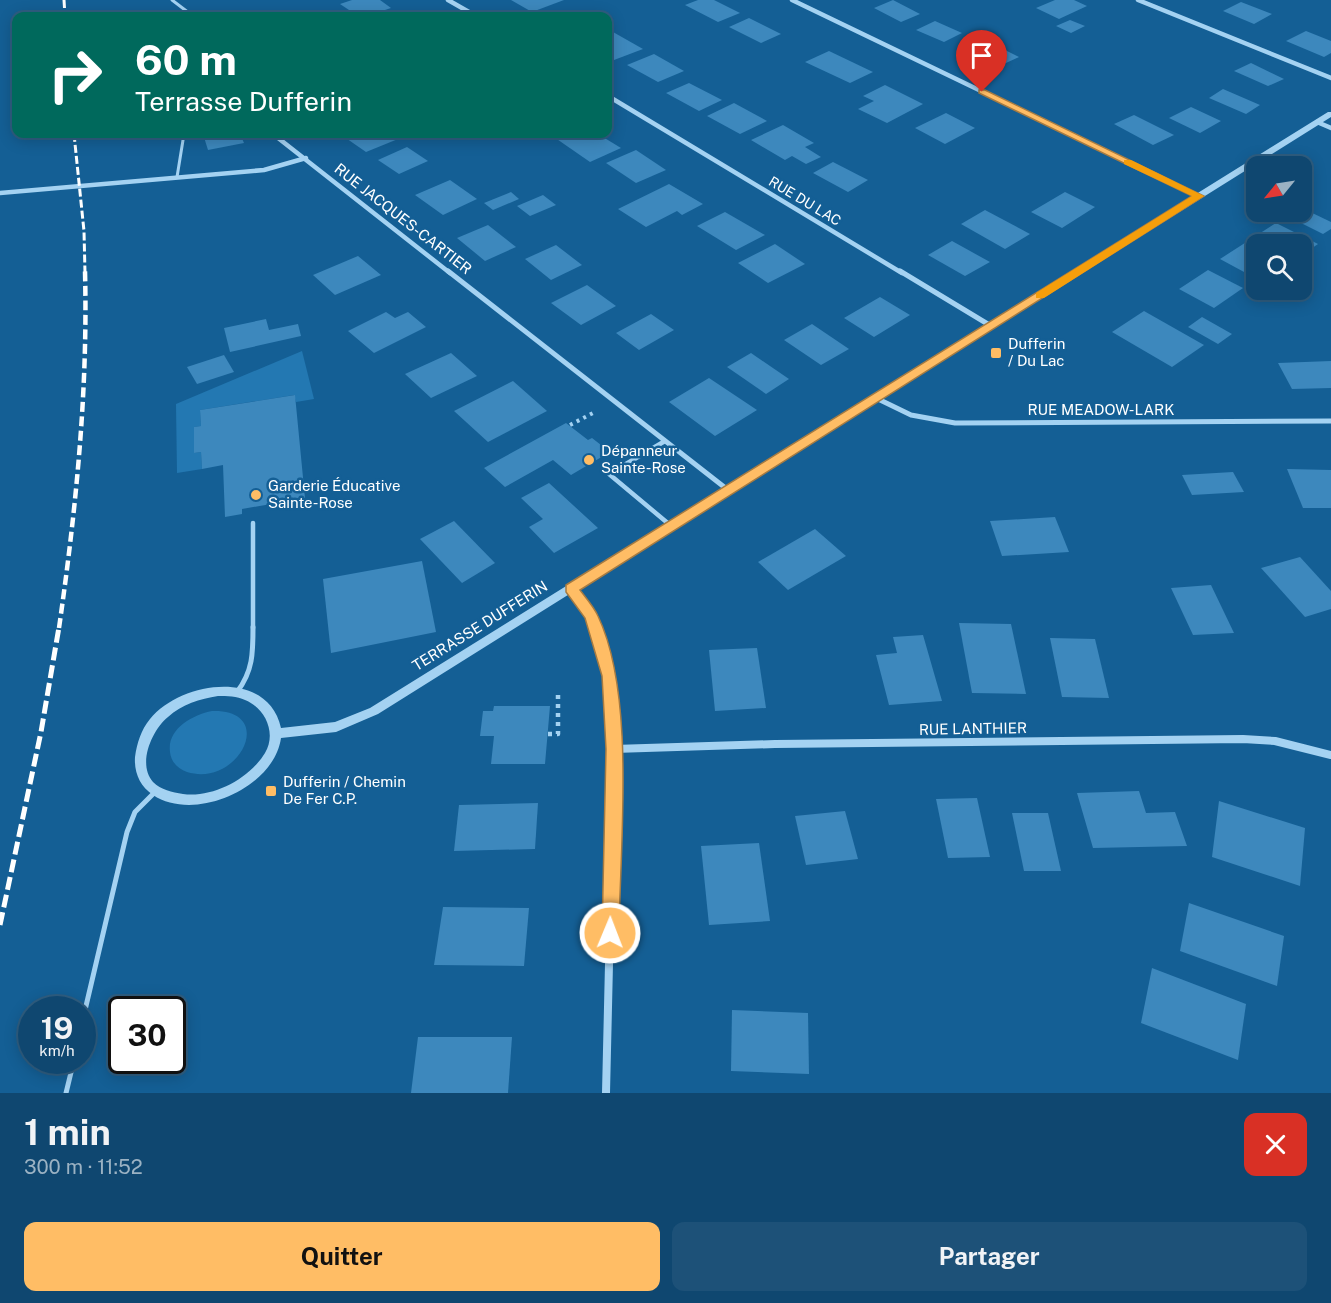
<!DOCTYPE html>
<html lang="fr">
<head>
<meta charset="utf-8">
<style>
	:root { --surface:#0f4770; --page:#1d5178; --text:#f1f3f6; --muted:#9bb2c3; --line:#2f5f83; --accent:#ffbd65 }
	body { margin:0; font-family:"Public Sans",sans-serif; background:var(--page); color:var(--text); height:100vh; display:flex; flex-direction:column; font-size:22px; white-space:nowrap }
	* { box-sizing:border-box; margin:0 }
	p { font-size:20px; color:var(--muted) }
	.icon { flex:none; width:33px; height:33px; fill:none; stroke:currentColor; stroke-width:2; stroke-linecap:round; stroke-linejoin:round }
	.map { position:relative; height:1093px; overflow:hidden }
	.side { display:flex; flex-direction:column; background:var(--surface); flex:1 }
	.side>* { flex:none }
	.banner { position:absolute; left:12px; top:12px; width:600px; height:126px; border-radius:12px; box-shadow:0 3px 15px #0003,0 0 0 2px var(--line); background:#00695c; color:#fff; overflow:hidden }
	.needle { width:39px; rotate:240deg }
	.controls { position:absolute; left:1246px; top:156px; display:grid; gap:12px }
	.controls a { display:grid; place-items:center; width:66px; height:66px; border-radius:12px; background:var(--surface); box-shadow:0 3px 15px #0003,0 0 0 2px var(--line); font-size:30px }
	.speed { position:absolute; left:18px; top:996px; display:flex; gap:12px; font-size:30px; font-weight:700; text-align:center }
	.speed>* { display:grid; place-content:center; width:78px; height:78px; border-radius:50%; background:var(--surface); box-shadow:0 3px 15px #0003,0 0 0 2px var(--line); line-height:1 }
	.speed small { font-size:15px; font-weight:400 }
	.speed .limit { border:3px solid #111; border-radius:9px; background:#fff; color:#111 }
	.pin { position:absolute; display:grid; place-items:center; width:51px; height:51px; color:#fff; margin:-62px -26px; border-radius:50% 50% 50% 0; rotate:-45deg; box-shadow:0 0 6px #0007 }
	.pin .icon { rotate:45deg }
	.me { position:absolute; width:66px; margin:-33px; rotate:1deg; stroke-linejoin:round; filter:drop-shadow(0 0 4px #0008) }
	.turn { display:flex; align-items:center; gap:21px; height:126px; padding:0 24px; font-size:27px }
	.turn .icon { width:78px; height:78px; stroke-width:2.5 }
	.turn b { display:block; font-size:42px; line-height:51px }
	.round { display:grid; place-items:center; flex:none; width:63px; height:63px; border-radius:12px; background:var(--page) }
	.headline { display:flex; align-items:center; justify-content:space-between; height:102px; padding:0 24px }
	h1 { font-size:36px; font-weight:700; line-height:45px }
	.button { display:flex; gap:12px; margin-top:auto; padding:12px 24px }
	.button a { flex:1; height:69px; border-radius:12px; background:var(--accent); color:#111; font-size:24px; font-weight:700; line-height:69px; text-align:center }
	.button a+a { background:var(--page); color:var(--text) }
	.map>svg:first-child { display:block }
	.green { fill:#2378b2 }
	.building { fill:#3d88bd }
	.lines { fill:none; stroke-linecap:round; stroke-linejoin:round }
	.path-far1 { stroke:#a4d2f2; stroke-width:4; stroke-dasharray:3 4.5; stroke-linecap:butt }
	.path { stroke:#a4d2f2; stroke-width:4.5; stroke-dasharray:4 5; stroke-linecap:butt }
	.service-far2 { stroke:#a4d2f2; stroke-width:3 }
	.service-far1 { stroke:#a4d2f2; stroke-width:4.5 }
	.service { stroke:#a4d2f2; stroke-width:5 }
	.minor-far2 { stroke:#a4d2f2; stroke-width:4.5 }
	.minor-far1 { stroke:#a4d2f2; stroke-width:5 }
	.minor { stroke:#a4d2f2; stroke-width:8 }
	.tertiary { fill:#a4d2f2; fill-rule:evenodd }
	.rail-far2 { stroke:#fff; stroke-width:3; stroke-dasharray:8 3; stroke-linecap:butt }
	.rail-far1 { stroke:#fff; stroke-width:4.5; stroke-dasharray:10 4.5; stroke-linecap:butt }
	.rail { stroke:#fff; stroke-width:5; stroke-dasharray:13 5; stroke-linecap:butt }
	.route { fill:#ffbd65; stroke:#a67b42; stroke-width:1.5 }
	.slow { fill:#f59e0b }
	.poi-dot { fill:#ffbd65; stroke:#145f95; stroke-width:2 }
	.labels { text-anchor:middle; stroke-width:5; stroke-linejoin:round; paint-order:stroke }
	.far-street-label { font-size:14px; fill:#fff; stroke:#145f95 }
	.street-label { font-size:15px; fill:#fff; stroke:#145f95 }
	.poi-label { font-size:15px; fill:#fff; stroke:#145f95; text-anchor:start }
</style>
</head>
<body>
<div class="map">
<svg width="1331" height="1093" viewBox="0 0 1331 1093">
	<rect width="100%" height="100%" fill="#145f95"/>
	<g class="green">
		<polygon points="302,351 314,399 296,402 294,395 200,410 201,426 194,427 194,453 201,452 202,469 177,473 176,404"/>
		<path d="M212,711C278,709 239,788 187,772C178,769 171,762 170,752C167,729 192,715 212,711Z"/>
	</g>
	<g class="building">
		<polygon points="352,0 380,0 391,8 367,16 358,16 340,4"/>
		<polygon points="511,0 564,0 532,12"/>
		<polygon points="698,0 714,0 740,13 718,22 685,5"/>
		<polygon points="893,0 920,14 901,22 874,8"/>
		<polygon points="1055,0 1074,0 1087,6 1059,19 1036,8"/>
		<polygon points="1241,2 1272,14 1254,24 1223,11"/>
		<polygon points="749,18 781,34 761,43 729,27"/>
		<polygon points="1070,20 1085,26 1071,33 1056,26"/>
		<polygon points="935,21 962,33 944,42 916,30"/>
		<polygon points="1306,31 1331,41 1331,53 1324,57 1286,41"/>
		<polygon points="613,32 643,49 614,60 608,56 608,34"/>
		<polygon points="995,45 1019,57 995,68 971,55"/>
		<polygon points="829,51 873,72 850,83 805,62"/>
		<polygon points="654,54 684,71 658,82 627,65"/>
		<polygon points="1251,63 1284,79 1268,86 1234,71"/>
		<polygon points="689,83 722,100 699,111 666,93"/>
		<polygon points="885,85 923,104 887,123 858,109 874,101 863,96"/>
		<polygon points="1223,89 1260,105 1246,114 1209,98"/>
		<polygon points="734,103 767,121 740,134 707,116"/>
		<polygon points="1191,107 1221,121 1200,133 1169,118"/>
		<polygon points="946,113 975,128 945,144 915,128"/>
		<polygon points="1134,115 1174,135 1153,145 1114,124"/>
		<polygon points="783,125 814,143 805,147 821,157 806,164 792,156 785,160 751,140"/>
		<polygon points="203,134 240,134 244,143 208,150"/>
		<polygon points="340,134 390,134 398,139 366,152"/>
		<polygon points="555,134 598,134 621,148 590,162 551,135"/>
		<polygon points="407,147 428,161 399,174 378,160"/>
		<polygon points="636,150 666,170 636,183 606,163"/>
		<polygon points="833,162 868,180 848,192 813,173"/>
		<polygon points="450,180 477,199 443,215 415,195"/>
		<polygon points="669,184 703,204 682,215 677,211 646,227 618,209"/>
		<polygon points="511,192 519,199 493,210 484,203"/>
		<polygon points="1065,192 1095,207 1062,228 1031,212"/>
		<polygon points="543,195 556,205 530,216 517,206"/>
		<polygon points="1304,209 1331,222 1331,229 1323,234 1291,218"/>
		<polygon points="985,210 1030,234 1005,249 961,224"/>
		<polygon points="725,212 765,235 736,250 697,226"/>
		<polygon points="1276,223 1318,244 1302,255 1302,244 1257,244 1257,279 1220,259"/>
		<polygon points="488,225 516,247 485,261 457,238"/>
		<polygon points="952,241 990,262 965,276 928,255"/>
		<polygon points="775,244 805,264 768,283 738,263"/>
		<polygon points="556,245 582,265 551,280 525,259"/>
		<polygon points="358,256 381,275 335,295 313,275"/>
		<polygon points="1208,270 1243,288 1214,308 1179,289"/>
		<polygon points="587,285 616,306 581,325 551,303"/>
		<polygon points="880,297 910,315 874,337 844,318"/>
		<polygon points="1144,311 1204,345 1172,367 1112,332"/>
		<polygon points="386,312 395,318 408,312 426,327 374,353 348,331"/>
		<polygon points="651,314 674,330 639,350 616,333"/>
		<polygon points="1202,317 1232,334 1218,344 1188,327"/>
		<polygon points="266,319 269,330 298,324 301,336 230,352 224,328"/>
		<polygon points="812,324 849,349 821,365 784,340"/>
		<polygon points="451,353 477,376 431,398 405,374"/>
		<polygon points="751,353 789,379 766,394 727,367"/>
		<polygon points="224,355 234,372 197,384 187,367"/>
		<polygon points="1331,361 1331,388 1292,389 1278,363"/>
		<polygon points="709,378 757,410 715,436 669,402"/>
		<polygon points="513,381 547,411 488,442 454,411"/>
		<polygon points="295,395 305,498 242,509 242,514 225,517 223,465 202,469 201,452 194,453 194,427 201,426 200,410"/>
		<polygon points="566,423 588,440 592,438 610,452 571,475 553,460 505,487 484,468"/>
		<polygon points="1287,469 1331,470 1331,508 1303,508"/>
		<polygon points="1233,472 1244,492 1192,495 1182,475"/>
		<polygon points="549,483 598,528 554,553 529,527 543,519 521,498"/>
		<polygon points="1055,517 1069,552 1002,556 990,521"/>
		<polygon points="454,521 495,563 462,583 420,539"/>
		<polygon points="815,529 846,556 788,590 758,562"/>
		<polygon points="1300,557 1331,591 1331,609 1305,617 1261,568"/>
		<polygon points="422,561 436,632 331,653 323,579"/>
		<polygon points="1211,585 1234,633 1193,635 1171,588"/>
		<polygon points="959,623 1011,624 1026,694 972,693"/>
		<polygon points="923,635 942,701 889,705 876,655 897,653 893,637"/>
		<polygon points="1050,638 1095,639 1109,698 1062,697"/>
		<polygon points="757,648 766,708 715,711 709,650"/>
		<polygon points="494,706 550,706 545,764 491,764 494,736 480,736 483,711 493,711"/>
		<polygon points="1139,791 1146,813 1175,812 1187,846 1093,848 1077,793"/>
		<polygon points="977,798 990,857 948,858 936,799"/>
		<polygon points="1219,801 1305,828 1300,886 1212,857"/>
		<polygon points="538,803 535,849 454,851 459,805"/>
		<polygon points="845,811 858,859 806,865 795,816"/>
		<polygon points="1012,813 1048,813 1061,871 1024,871"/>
		<polygon points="759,843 770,921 709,925 701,846"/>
		<polygon points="1189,903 1284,936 1277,986 1180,951"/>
		<polygon points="443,907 529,908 524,966 434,965"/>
		<polygon points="1152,968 1246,1004 1238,1060 1141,1023"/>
		<polygon points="732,1010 808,1013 809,1074 731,1071"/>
		<polygon points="418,1037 512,1037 508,1093 411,1093"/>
	</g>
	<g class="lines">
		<polyline class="path-far1" points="570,425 593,413"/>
		<polyline class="path" points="548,734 558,734 558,691"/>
		<g class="service-far2">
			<polyline points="172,0 193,16"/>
			<polyline points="177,177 184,134"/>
		</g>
		<g class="service-far1">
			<polyline points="665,441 609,474 670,525"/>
			<polyline points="253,523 253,628"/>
		</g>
		<g class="service">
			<path d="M237,692C253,671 253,653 253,627"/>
			<polyline points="82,1023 127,832 135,812 155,792"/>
			<polyline points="66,1093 74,1060"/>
		</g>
		<g class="minor-far2">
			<polyline points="448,0 476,16"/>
			<polyline points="792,0 1199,196"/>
			<polyline points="1138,0 1331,78"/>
			<polyline points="608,96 902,273"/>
			<polyline points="1317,122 1331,128"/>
			<polyline points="273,134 450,273"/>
			<polyline points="0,193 264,170 306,158"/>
		</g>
		<g class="minor-far1">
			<polyline points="448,271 728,490"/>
			<polyline points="900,271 991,326"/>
			<polyline points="876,398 911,415 955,423 1331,421"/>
			<polyline points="571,588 584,605 596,628"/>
		</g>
		<g class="minor">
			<polyline points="595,627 610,685 614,749 606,1093"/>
			<polyline points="614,749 775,744 1243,739 1275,741 1331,755"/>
		</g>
		<path class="tertiary" d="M1328,112H1331V117L378,714L336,732L281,738C274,788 195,823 153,795C140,786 134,773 135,757C137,743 141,730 150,719C181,681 268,668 281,728L335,722L370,708ZM218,696C227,696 237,696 245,700C265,708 277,733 265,753C249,779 213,798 183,794C172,792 161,790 153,782C137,764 152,730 168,717C182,704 200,699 218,696Z"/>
		<g class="rail-far2">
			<polyline points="64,0 65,16"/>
			<polyline points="74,134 84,231 85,273"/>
		</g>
		<path class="rail-far1" d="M59,628C76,509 88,391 85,271"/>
		<polyline class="rail" points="0,925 41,732 59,627"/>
	</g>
	<path class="route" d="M979,90H985L1204,196L580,590C586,598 594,607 598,616C636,696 620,843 619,933L616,938L610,941L604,938L602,933L606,749L602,676L585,618L566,592V585L1192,196L979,93Z"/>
	<polygon class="slow" points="1124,160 1131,160 1204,196 1044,298 1036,298 1036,293 1192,196 1124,164"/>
	<g class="poi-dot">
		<rect x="990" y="347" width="12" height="12" rx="3"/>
		<circle cx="589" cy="460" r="6"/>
		<circle cx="256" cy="495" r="6"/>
		<rect x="265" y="785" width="12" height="12" rx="3"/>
	</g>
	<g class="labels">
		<g class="far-street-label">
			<text transform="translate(805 201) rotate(31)" y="5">RUE DU LAC</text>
		</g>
		<g class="street-label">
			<text transform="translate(403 219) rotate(38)" y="5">RUE JACQUES-CARTIER</text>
			<text x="1101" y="415">RUE MEADOW-LARK</text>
			<text transform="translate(480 626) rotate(-32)" y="5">TERRASSE DUFFERIN</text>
			<text transform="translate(973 729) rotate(-1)" y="5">RUE LANTHIER</text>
		</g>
		<g class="poi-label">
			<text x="1008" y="349">Dufferin<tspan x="1008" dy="17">/ Du Lac</tspan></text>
			<text x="601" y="456">Dépanneur<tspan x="601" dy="17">Sainte-Rose</tspan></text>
			<text x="268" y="491">Garderie Éducative<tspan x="268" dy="17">Sainte-Rose</tspan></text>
			<text x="283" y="787">Dufferin / Chemin<tspan x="283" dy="17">De Fer C.P.</tspan></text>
		</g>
	</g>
</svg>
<div class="controls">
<a><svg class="needle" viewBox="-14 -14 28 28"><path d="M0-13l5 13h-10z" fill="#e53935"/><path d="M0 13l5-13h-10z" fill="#9bb2c3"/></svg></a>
<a><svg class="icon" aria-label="search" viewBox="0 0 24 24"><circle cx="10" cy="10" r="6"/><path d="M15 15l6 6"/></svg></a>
</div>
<div class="speed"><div>19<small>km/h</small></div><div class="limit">30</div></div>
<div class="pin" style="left:982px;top:92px;background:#d93025"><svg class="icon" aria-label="arrive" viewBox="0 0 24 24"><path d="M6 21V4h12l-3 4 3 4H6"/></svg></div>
<svg class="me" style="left:610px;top:933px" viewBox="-20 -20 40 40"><circle r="17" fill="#ffbd65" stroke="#fff" stroke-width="3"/><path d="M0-11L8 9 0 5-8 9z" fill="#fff"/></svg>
<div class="banner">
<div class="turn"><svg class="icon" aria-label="right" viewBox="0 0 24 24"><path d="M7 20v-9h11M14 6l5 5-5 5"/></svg><div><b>60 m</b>Terrasse Dufferin</div></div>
</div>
</div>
<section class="side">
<div class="headline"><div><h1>1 min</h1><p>300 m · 11:52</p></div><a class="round" style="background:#d93025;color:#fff"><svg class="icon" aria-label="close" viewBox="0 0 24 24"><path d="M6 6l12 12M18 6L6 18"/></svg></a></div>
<div class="button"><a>Quitter</a><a>Partager</a></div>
</section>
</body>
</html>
